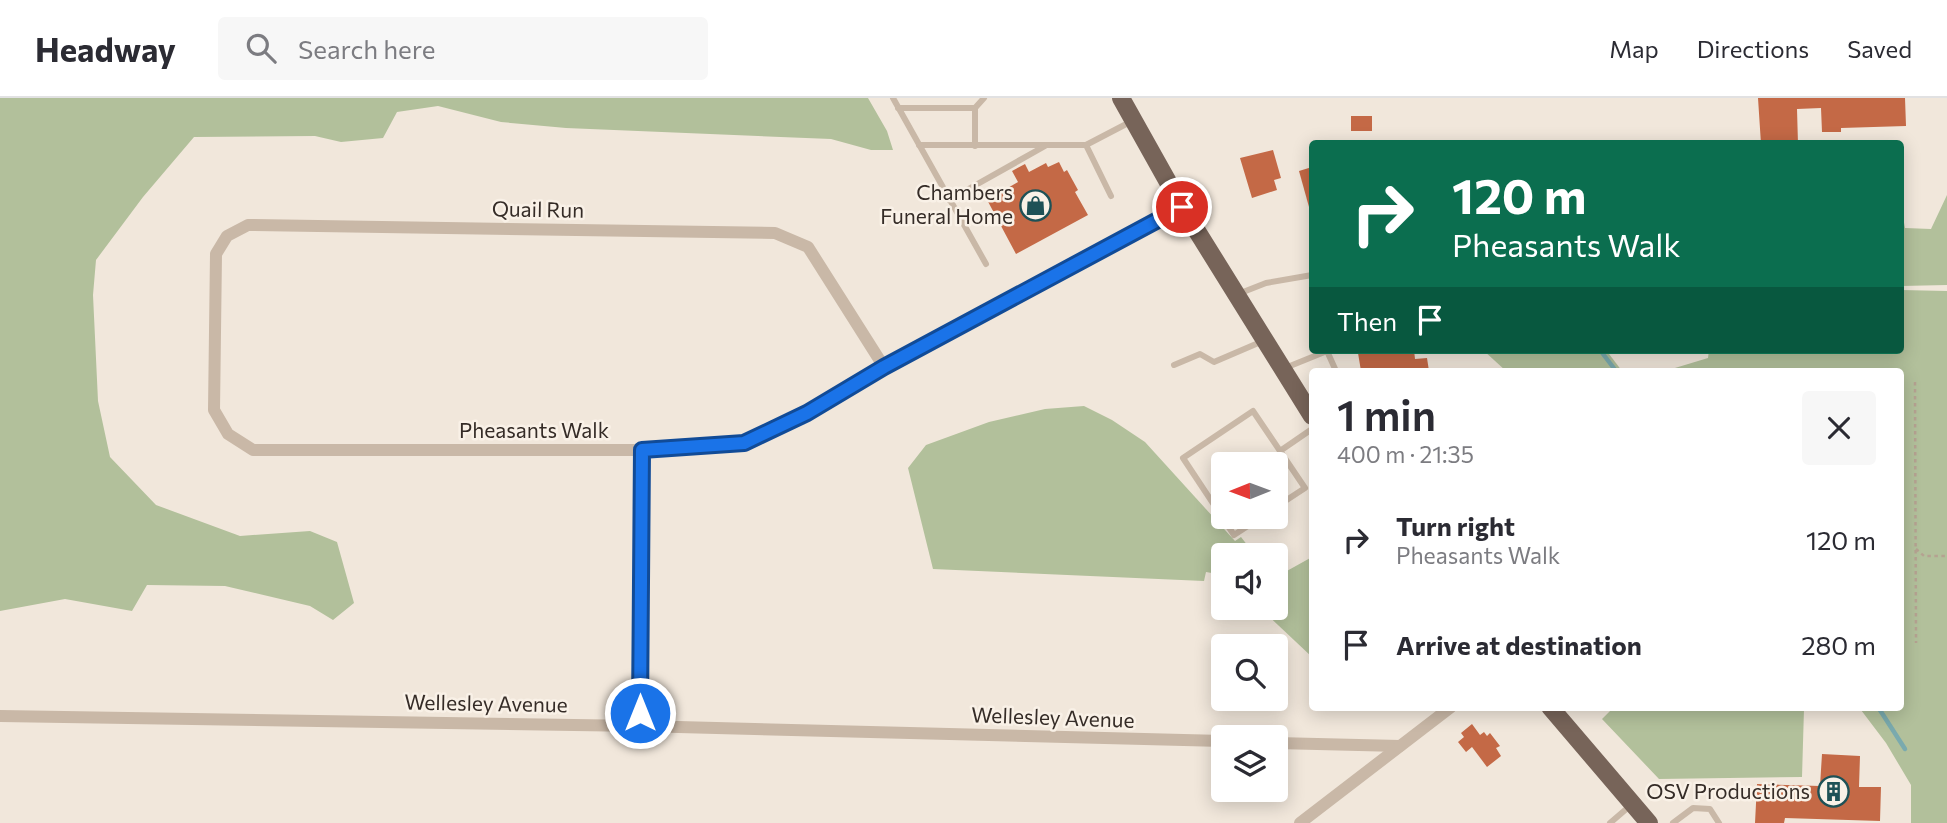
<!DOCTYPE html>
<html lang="en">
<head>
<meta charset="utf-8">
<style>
	:root { --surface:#fff; --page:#f7f7f7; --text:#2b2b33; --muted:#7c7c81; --line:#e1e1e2 }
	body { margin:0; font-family:Commissioner,sans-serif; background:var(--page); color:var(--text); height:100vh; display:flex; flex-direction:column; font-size:26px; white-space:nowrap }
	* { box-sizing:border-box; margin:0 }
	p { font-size:23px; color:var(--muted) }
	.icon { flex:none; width:38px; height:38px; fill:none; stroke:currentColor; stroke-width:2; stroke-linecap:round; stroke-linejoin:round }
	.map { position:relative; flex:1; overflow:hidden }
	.side { position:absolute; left:1309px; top:270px; width:595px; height:343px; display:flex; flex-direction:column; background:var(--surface); border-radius:7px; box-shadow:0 4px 18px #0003 }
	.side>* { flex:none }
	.hud { position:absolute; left:1309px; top:42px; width:595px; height:214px; border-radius:7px; box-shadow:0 4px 18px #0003; background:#0b6e4f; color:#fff; overflow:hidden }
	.needle { width:46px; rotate:269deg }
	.fabs { position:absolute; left:1211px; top:354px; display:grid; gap:14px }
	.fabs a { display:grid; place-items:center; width:77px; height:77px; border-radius:7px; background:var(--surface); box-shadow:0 4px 18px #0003; font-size:35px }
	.pin { position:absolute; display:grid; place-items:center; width:60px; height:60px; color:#fff; margin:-30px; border:4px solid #fff; border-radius:50%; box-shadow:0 2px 7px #0007 }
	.me { position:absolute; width:77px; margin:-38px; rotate:0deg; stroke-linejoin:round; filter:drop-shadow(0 0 5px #0008) }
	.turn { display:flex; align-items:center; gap:24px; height:147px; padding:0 28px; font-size:32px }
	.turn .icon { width:91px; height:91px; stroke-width:2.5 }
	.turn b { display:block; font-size:49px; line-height:60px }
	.then { display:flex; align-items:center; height:66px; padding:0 28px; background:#0003; gap:14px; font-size:26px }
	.round { display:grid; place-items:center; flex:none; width:74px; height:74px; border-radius:7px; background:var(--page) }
	.overview { display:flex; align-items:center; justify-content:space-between; height:119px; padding:0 28px }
	h1 { font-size:42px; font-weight:600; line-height:52px }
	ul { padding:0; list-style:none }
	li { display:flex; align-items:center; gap:21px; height:105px; padding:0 28px }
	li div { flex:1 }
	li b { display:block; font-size:26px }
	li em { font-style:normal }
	header { display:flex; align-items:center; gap:42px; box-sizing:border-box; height:98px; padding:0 35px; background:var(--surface); border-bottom:2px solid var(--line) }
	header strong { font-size:33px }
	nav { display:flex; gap:38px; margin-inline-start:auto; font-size:24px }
	.search { width:490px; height:63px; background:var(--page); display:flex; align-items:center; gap:18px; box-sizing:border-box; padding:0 24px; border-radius:7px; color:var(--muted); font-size:26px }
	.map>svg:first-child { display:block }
	.green { fill:#b2c09b }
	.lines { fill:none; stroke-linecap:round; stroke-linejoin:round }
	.stream { stroke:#7aaaae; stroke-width:4.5 }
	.building { fill:#c46946 }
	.path { stroke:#b5a291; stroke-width:2.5; stroke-dasharray:3.5 3.5; stroke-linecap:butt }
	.service { stroke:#c9b8a7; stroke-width:6 }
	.minor { stroke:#c9b8a7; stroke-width:12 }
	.primary { stroke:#776459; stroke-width:18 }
	.route-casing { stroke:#114b97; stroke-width:18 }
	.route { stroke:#1a73e8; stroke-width:12 }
	.labels { text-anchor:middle; stroke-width:5; stroke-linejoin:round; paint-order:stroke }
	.poi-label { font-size:21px; fill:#352c27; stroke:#f9f1e7; text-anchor:end }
	.street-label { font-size:21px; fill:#352c27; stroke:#f9f1e7 }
</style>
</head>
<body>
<header>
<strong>Headway</strong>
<div class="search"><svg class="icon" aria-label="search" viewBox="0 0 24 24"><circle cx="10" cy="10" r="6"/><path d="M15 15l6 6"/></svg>Search here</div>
<nav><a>Map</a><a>Directions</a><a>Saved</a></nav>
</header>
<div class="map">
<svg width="1947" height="725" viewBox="0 0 1947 725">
	<rect width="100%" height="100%" fill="#f1e7db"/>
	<g class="green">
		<polygon points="0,0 868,0 887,33 893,52 871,52 831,41 566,30 501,24 438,8 397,14 383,40 341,44 315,38 194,39 143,99 96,162 93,197 98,303 110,359 156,407 240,438 310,433 337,444 354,505 333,522 310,508 225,488 147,487 132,513 65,501 0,513"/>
		<polygon points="1947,97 1947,187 1901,188 1901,108 1905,130 1931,131"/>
		<polygon points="1901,192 1947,193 1947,725 1911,725 1911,687 1886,645 1861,612 1804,611 1802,679 1659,681 1602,621 1614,609 1900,609 1900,273 1665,273 1708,260 1709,252 1900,252"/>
		<polygon points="1483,252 1606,252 1622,273 1506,273"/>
		<polygon points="1084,308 1112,322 1145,344 1235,443 1241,439 1255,457 1223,457 1223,477 1206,474 1204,483 933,471 908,370 926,347 989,324 1045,311"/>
		<polygon points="1312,459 1312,559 1259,509 1276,509 1276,479"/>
	</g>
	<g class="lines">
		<g class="stream">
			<polyline points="1600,252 1616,273"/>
			<polyline points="1878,609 1905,651"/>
		</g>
	</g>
	<g class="building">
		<polygon points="1758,0 1905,0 1906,28 1841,30 1841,34 1822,34 1821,10 1797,11 1798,46 1761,46"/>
		<rect x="1351" y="18" width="21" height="15"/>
		<polygon points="1273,52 1281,80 1274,82 1277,92 1252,100 1240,60"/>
		<polygon points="1059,64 1064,74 1067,72 1078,92 1075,94 1088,117 1016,156 985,98 997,92 999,95 1018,84 1012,73 1025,66 1029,74 1046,65 1048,69"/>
		<polygon points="1312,69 1312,108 1309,109 1299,73"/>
		<polygon points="1375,252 1414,252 1415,261 1427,260 1429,273 1361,273 1358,255"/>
		<polygon points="1472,626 1480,637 1484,634 1487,638 1490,635 1500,648 1496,650 1501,658 1487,669 1472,649 1466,654 1458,644 1464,639 1461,635"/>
		<polygon points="1822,656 1860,658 1859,689 1881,689 1880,723 1785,720 1784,725 1755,725 1757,686 1820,688"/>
	</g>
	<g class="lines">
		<g class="path">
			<polyline points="1915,284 1916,545"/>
			<polyline points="1916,451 1924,458 1947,458"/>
		</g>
		<g class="service">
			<polyline points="893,0 986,166"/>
			<polyline points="898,10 975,10"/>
			<polyline points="919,47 1086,47 1132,23"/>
			<polyline points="1086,47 1111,98"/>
			<polyline points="975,48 975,10 984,0"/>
			<polyline points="949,102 1045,48"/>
			<polyline points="1238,196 1266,185 1312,177"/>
			<polyline points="1174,267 1200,256 1214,264 1263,243"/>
			<polyline points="1285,270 1327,253 1336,273"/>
			<polyline points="1280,353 1312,331"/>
			<polyline points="1263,418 1234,437 1183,360 1253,313 1305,390 1276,409"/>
			<polyline points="1610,725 1631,707"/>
			<polyline points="1673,725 1693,710 1710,711 1719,725"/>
		</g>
		<g class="minor">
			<polyline points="884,269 808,149 775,135 248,127 227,138 216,156 214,312 228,336 253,352 642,352 744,345 807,315 884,269 1182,109"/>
			<polyline points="0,618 640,628 1223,643"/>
			<polyline points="640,628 642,352"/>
			<polyline points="1276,645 1400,648"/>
			<polyline points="1300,725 1451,609"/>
		</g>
		<g class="primary">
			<polyline points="1121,0 1182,109 1312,318"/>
			<polyline points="1550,609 1649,725"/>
		</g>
	</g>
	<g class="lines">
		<defs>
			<polyline id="route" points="640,615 642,352 744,345 807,315 884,269 1182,109"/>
		</defs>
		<use href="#route" class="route-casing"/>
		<use href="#route" class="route"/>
	</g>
	<defs>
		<symbol id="shop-ring" viewBox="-11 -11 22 22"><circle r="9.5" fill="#f9f1e7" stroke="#1e5156" stroke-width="1.5"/><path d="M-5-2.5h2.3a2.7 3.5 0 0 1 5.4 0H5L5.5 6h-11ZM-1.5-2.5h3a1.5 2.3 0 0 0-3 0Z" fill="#1e5156"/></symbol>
		<symbol id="building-ring" viewBox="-11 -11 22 22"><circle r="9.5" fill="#f9f1e7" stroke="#1e5156" stroke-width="1.5"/><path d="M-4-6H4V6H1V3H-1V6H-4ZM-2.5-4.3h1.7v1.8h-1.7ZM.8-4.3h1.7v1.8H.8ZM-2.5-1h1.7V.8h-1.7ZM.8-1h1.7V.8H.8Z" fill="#1e5156"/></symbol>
	</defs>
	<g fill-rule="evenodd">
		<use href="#shop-ring" x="1018" y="90" width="35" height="35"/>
		<use href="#building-ring" x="1816" y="676" width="35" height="35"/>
	</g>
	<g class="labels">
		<g class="poi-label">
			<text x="1013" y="102">Chambers<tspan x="1013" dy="24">Funeral Home</tspan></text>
			<text x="1810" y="701">OSV Productions</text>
		</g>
		<g class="street-label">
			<text transform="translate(538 112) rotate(1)" y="7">Quail Run</text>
			<text x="534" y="340">Pheasants Walk</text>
			<text transform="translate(486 606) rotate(1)" y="7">Wellesley Avenue</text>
			<text transform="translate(1053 620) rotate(2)" y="7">Wellesley Avenue</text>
		</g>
	</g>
</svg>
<div class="fabs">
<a><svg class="needle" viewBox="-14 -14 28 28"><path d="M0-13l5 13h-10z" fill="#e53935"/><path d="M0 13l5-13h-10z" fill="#7c7c81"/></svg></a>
<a><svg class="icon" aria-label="sound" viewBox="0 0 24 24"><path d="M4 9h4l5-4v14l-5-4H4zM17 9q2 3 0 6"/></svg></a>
<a><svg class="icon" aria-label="search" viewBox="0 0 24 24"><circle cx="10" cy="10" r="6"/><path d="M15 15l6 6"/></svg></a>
<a><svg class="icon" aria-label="layers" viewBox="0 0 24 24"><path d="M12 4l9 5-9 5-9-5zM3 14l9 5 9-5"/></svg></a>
</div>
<div class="pin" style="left:1182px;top:109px;background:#d93025"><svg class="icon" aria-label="arrive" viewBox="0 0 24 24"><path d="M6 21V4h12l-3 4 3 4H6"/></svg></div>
<svg class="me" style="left:640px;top:615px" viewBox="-20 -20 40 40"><circle r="17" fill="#1a73e8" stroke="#fff" stroke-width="3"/><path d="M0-11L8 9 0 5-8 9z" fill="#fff"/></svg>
<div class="hud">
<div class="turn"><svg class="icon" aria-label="right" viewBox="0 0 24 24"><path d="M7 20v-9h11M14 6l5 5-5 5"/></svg><div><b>120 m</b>Pheasants Walk</div></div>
<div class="then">Then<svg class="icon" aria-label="arrive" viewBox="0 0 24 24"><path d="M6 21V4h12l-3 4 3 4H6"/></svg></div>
</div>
<section class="side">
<div class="overview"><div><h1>1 min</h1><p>400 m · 21:35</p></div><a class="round"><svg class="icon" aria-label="close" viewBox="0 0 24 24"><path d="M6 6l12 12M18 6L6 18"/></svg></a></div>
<ul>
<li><svg class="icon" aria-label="right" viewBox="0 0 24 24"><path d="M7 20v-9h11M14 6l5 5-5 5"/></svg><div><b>Turn right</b><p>Pheasants Walk</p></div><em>120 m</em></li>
<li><svg class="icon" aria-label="arrive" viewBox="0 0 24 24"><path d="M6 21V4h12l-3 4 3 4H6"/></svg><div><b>Arrive at destination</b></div><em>280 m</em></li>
</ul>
</section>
</div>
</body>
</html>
